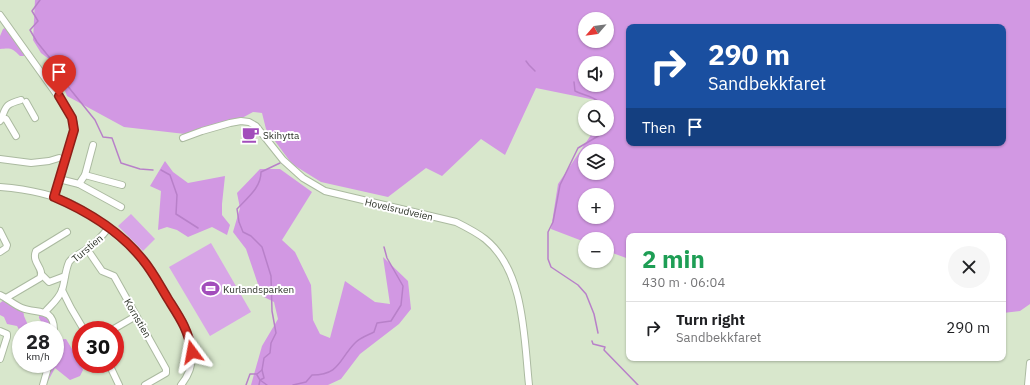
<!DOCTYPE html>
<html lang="en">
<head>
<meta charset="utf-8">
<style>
	:root { --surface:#fff; --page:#f6f6f6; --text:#202124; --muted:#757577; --line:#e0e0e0 }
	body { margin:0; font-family:"IBM Plex Sans",sans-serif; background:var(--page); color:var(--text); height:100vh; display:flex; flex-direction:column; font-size:15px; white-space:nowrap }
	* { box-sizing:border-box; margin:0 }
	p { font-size:13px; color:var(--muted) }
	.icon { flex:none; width:22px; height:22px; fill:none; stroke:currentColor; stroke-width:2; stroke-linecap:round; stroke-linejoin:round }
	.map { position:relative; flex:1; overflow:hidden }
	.panel { position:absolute; left:626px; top:233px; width:380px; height:128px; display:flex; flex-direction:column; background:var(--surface); border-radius:8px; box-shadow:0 1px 3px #0004 }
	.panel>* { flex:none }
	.banner { position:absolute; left:626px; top:24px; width:380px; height:122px; border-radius:8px; box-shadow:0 1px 3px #0004; background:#1a4fa0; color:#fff; overflow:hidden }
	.needle { width:26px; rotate:242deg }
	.fabs { position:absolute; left:578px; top:12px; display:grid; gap:8px }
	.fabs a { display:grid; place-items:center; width:36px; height:36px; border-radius:50%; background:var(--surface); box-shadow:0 1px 3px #0004; font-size:20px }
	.speed { position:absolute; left:12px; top:321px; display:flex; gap:8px; font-size:20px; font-weight:700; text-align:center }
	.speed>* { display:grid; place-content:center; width:52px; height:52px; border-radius:50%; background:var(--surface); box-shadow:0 1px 3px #0004; line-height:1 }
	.speed small { font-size:10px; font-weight:400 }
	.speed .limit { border:6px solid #d22; background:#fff; color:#111 }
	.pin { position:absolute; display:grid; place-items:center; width:34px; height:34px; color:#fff; margin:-41px -17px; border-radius:50% 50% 50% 0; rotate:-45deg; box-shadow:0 0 4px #0007 }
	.pin .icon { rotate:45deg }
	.me { position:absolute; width:44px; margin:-22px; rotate:347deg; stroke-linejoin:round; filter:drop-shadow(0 0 3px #0008) }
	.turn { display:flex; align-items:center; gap:14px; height:84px; padding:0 16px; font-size:18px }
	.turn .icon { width:52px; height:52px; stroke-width:2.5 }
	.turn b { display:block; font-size:28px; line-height:34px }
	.then { display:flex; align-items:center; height:38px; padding:0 16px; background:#0003; gap:8px; font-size:15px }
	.round { display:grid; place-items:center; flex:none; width:42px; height:42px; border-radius:21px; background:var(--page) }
	.summary { display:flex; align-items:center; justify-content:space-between; height:68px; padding:0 16px }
	h1 { font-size:24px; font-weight:800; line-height:30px; color:#1e9e55 }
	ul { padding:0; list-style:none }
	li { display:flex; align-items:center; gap:12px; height:52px; padding:0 16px; border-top:1px solid var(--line) }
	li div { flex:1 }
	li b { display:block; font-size:15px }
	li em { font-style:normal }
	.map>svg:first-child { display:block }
	.green { fill:#d8a6e7 }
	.forest { fill:#d298e3; fill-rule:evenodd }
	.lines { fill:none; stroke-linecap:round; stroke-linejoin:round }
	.stream { stroke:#b880c9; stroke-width:1.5 }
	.street-casing { stroke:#abbaa0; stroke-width:8 }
	.street { stroke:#fff; stroke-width:6 }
	.route-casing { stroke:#8d1f18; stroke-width:10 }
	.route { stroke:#d93025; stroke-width:7 }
	.labels { text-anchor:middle; stroke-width:4; stroke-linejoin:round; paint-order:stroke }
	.poi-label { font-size:10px; fill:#2d3329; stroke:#fff; text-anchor:start }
	.street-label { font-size:10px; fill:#2d3329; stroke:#fff }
</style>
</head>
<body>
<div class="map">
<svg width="1030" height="385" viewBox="0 0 1030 385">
	<rect width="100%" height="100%" fill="#d8e7cc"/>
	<g class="green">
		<polygon points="131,214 155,239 143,251 118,226"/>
		<polygon points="211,243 251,312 210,336 169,267"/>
	</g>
	<g class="forest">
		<path d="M35,0H1030V304L1020,311L1003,313V236H629V259L607,251V239H585V242L551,229L558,184L595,129H607V107H600V101L536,88L505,155L481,139L442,176L426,168L388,197L321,182L292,164L266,129L262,113L253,112L242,118L185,134L124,127L67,96L54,63L41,53L33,40ZM585,19H607V41H585ZM629,27H1003V143H629ZM585,63H607V85H585ZM585,151H607V173H585ZM585,195H607V217H585Z"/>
		<path d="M5,28L24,54V56H20C12,48 11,48 0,49V36L3,29Z"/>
		<polygon points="165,161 173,172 188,183 225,176 222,204 222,215 230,225 227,235 212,227 188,237 177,230 167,227 158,230 161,191 150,186"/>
		<polygon points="260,169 280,169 312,192 282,240 295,252 311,285 313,320 320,334 330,338 345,281 375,302 390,304 383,257 408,281 411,309 399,324 360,354 341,379 328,385 251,385 262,346 278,319 274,302 262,296 246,249 233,232 240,208 237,193"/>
		<polygon points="4,300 23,309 24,316 30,330 21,330 21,333 17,326 7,324 4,317 0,315 0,303"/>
		<polygon points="39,313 48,316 51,324 52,330 46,330 39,318"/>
		<polygon points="66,339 81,364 83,370 80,376 70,380 55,368 48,381 46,379 52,364 55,364 56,340"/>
	</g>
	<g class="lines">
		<g class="stream">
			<polyline points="40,0 32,11 38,21 30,30 37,42 58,68 66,84 95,120 103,137 112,138 121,163 140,169 153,170"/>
			<polyline points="526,61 529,65 535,71"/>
			<path d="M574,82L575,91C585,96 591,95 599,102V107"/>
			<polyline points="161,170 170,175 177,195 176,214 198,228"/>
			<polyline points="598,333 594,314 586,294 578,285 551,267 548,259 548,232 553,222 560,185 578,148 600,135 600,129"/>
			<polyline points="592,341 593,344 605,347 604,350 638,385"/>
			<polyline points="257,375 260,380 267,385"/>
			<polyline points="246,385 250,374 257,374 262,370"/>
			<path d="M259,385L260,380L264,378L262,370L264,358L270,353L271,343L276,333L272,311L271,276L262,247L251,236L243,232L239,222L237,209C247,198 261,188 261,172L280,163"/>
			<path d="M293,385L306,382L312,375C340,375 339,359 355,343C359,338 368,335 374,332L377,323L391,321L401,305L403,286L387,258L384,247"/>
		</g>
		<defs>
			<g id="street">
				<polyline points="0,15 70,113 74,123 72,138 54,197"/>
				<polyline points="26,102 35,118"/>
				<polyline points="1,118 6,119 16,136"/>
				<path d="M0,121C7,107 3,105 21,100"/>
				<path d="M183,138L202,131L230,123L241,121L249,122L256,126L283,160L303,178L325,191L456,222C466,227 476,232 485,239C525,271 524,339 529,385"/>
				<polyline points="0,159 31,163 49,161 59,158"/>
				<polyline points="85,175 122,185"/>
				<polyline points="59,179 79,184 85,175 93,145"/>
				<polyline points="79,184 121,207"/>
				<path d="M0,187C26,189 53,194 76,206C97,218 117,233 134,250C146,262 155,277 164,292C182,320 207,353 181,385"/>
				<polyline points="0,231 7,245 6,248 0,252"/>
				<polyline points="87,249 102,271 114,276 166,369 166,373 145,385"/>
				<polyline points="42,275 49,282 65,276"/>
				<polyline points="62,290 71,308 84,330"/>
				<path d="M0,295C7,298 14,305 22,308C37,314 54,307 54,330"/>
				<path d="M6,298L40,278C45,268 31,263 36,251L67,232"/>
				<path d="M45,312C51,305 59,299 62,290C65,281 65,271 69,262C74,255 80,254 87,249C95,244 103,235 109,227"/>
				<polyline points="112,330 136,316"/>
				<polyline points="0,331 7,334 7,337 0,359"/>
				<polyline points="109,364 119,385"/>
				<polyline points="43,385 49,364"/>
				<polyline points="1028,385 1030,363"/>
			</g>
		</defs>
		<use href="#street" class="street-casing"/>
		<use href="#street" class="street"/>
	</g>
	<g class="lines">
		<defs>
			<path id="route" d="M59,96L72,118L74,130L54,197C87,211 120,231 143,260C153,272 160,286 168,299C180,318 188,329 192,352"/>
		</defs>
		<use href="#route" class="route-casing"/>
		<use href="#route" class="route"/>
	</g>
	<defs>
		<symbol id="cafe-bare" viewBox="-9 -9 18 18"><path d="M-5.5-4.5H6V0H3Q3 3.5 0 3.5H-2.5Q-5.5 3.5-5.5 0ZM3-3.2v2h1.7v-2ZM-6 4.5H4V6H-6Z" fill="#a24dbb" stroke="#fff" stroke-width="2.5" paint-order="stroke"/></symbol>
		<symbol id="stadium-bare" viewBox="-9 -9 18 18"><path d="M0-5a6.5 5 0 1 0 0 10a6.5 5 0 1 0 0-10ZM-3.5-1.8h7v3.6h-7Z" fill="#a24dbb" stroke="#fff" stroke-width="2.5" paint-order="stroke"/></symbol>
	</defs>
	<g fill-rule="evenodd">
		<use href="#cafe-bare" x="238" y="122" width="25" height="25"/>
		<use href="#stadium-bare" x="198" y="276" width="25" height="25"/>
	</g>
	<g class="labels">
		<g class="poi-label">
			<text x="263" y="139">Skihytta</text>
			<text x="223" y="293">Kurlandsparken</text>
		</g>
		<g class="street-label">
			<text transform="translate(399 209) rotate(13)" y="4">Hovelsrudveien</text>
			<text transform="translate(87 248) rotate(-40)" y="4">Turstien</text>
			<text transform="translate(138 318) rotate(60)" y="4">Kornstien</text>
		</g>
	</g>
</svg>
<div class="fabs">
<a><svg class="needle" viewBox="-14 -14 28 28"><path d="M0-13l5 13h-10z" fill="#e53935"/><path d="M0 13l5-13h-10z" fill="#757577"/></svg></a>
<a><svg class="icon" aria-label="sound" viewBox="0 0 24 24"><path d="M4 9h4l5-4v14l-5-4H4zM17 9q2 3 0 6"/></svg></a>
<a><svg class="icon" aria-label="search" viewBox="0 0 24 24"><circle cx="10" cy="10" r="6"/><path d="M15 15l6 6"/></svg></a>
<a><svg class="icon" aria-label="layers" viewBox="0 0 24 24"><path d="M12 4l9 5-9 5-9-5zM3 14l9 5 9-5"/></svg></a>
<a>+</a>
<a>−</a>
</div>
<div class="speed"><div>28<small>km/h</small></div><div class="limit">30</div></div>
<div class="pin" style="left:59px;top:96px;background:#d93025"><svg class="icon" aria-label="arrive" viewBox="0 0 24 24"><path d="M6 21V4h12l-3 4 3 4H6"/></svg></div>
<svg class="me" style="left:192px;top:352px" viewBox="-20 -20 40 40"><path d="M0-17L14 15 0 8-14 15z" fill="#d93025" stroke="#fff" stroke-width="4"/></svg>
<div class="banner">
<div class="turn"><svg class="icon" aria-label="right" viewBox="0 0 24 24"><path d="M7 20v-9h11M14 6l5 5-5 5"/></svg><div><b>290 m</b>Sandbekkfaret</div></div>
<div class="then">Then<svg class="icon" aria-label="arrive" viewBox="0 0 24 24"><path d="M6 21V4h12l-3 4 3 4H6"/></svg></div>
</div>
<section class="panel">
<div class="summary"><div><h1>2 min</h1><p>430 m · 06:04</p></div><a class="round"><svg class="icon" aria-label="close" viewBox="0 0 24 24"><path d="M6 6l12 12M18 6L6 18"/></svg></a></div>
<ul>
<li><svg class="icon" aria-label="right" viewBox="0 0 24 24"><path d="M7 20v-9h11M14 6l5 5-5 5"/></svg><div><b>Turn right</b><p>Sandbekkfaret</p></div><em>290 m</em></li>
</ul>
</section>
</div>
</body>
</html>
